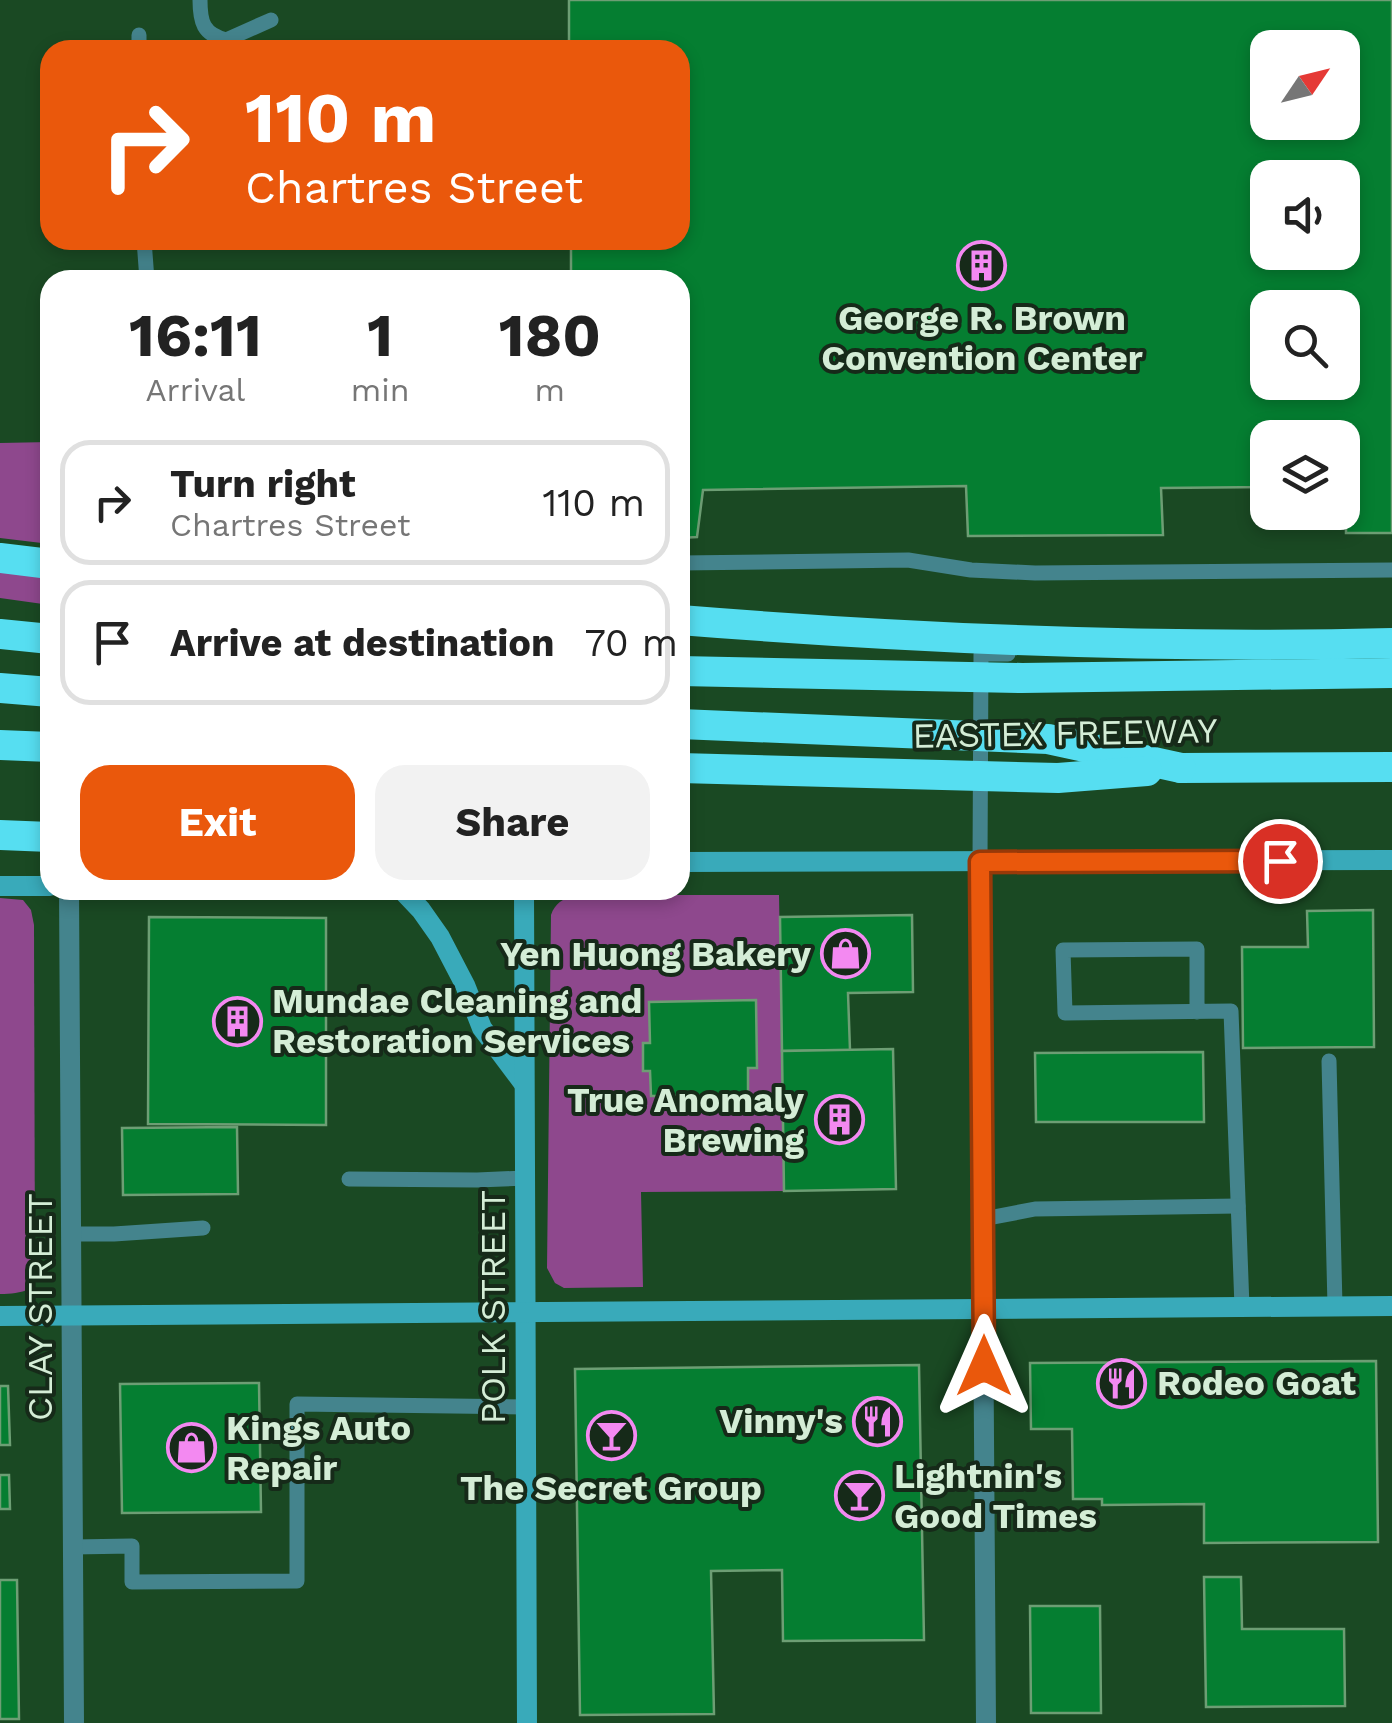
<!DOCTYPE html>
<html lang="en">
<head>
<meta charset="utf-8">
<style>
	:root { --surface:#fff; --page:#f2f2f2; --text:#222; --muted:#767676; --line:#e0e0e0; --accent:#ea580c }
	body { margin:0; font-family:"Work Sans",sans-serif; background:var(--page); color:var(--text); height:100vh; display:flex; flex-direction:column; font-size:38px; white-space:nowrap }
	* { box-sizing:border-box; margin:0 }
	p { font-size:32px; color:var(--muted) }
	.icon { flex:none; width:55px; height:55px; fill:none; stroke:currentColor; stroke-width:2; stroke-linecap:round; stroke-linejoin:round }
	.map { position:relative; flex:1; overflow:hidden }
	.details { position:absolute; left:40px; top:270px; width:650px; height:630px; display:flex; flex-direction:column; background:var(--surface); border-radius:30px; box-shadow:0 5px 15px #0003 }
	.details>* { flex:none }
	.guide { position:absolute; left:40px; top:40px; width:650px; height:210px; border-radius:30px; box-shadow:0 5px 15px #0003; background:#ea580c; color:#fff; overflow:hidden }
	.needle { width:65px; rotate:55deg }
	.fabs { position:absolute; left:1250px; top:30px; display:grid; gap:20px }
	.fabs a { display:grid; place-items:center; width:110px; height:110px; border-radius:20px; background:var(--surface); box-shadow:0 5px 15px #0003; font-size:50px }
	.pin { position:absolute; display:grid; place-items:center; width:85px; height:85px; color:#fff; margin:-42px; border:5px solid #fff; border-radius:50%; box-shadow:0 2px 10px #0007 }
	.me { position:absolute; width:110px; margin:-55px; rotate:0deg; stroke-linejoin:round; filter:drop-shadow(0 0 8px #0008) }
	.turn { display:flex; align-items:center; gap:35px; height:210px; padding:0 40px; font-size:45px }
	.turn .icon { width:130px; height:130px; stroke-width:2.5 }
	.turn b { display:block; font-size:70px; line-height:85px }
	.eta { display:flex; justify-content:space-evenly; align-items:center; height:170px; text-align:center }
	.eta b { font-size:60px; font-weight:700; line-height:70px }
	.primary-button { display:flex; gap:20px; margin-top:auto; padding:20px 40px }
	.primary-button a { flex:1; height:115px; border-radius:30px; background:var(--accent); color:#fff; font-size:40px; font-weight:700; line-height:115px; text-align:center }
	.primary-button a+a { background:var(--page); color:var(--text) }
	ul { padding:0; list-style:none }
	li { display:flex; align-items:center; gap:30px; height:125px; margin:0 20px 15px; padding:0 20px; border:5px solid var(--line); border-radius:30px }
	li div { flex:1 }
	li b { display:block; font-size:38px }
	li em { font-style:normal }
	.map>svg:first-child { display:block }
	.green { fill:#8e488d }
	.building { fill:#057e31; stroke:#6d9e74; stroke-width:2.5; fill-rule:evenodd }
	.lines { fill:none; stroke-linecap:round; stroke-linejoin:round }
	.lane { stroke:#44848d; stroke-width:15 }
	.street { stroke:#44848d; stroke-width:20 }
	.secondary { stroke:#39aaba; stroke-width:20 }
	.highway { stroke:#56def1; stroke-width:30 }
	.highway-bridge { stroke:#56def1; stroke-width:30 }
	.route-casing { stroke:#983908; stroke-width:25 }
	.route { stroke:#ea580c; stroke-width:18 }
	.labels { text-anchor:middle; stroke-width:8; stroke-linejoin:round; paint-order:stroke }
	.poi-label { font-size:35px; font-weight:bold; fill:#d4edd6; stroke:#162a19; text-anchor:start }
	.street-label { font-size:35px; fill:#d4edd6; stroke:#162a19 }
</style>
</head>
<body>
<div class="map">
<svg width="1392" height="1723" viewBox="0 0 1392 1723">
	<rect width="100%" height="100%" fill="#1a4923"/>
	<g class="green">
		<polygon points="50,442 50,544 0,538 0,443"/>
		<polygon points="0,569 50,574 50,605 0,598"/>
		<path d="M574,895H779L784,1191L641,1192L643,1287L564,1288L555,1283L547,1268L551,915C555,903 563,899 574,895Z"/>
		<path d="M0,898L23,900L31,910L34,925L35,1279L30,1289C20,1293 11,1294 0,1294Z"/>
	</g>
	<g class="building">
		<path d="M569,0H1392V533H1346V486H1342V438H1268V487L1161,488L1163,535L968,536L966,486L703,490L697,537L680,538V280H571V240H680V50H569ZM1268,48H1342V122H1268ZM1268,178H1342V252H1268ZM1268,308H1342V382H1268Z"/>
		<polygon points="1373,910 1374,1047 1243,1048 1242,947 1308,947 1307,911"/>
		<polygon points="912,915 913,992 848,993 850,1050 782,1051 780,917"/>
		<polygon points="149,917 326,918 326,1125 148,1124"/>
		<polygon points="756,1000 757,1068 748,1068 748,1095 651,1096 650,1071 643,1071 643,1043 650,1043 649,1002"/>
		<polygon points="893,1049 896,1189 784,1191 782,1051"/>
		<polygon points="1203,1052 1204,1122 1036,1122 1035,1053"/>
		<polygon points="237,1127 238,1194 123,1195 122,1128"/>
		<polygon points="1376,1361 1378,1542 1204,1543 1204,1504 1102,1505 1102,1499 1073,1499 1072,1429 1031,1429 1030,1363"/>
		<polygon points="919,1365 924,1640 783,1641 782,1570 711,1571 714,1714 580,1715 575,1369"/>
		<polygon points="259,1383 261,1512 122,1513 120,1384"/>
		<polygon points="0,1386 8,1386 10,1445 0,1445"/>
		<polygon points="0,1475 9,1475 10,1509 0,1509"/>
		<polygon points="1204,1577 1241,1577 1242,1629 1344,1629 1345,1706 1206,1707"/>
		<polygon points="0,1580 17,1580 19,1719 0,1719"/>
		<polygon points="1030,1606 1100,1606 1101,1713 1031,1713"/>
	</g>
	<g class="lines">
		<g class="lane">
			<path d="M200,0C200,22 203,34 226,40L271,20"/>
			<polyline points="139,35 139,50"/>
			<polyline points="144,240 147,280"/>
			<polyline points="680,563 908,560 971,570 1035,573 1392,570"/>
			<polyline points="980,863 981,654 1008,654"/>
			<polyline points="1197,1012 1197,949 1063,950 1065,1013 1231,1011 1242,1307"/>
			<polyline points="1329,1061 1335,1306"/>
			<polyline points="349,1179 477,1180 525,1178"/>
			<polyline points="983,1219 1035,1209 1238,1206"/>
			<polyline points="72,1234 114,1234 203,1228"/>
			<polyline points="73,1547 132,1546 132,1582 297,1581 297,1404 525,1407"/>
		</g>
		<g class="street">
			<polyline points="980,863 986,1723"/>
			<polyline points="69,890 74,1723"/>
		</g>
		<g class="secondary">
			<polyline points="680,862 1392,860"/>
			<polyline points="0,886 50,886"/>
			<polyline points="402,890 421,910 440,937 465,985 482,1028 524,1084"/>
			<polyline points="524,890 527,1723"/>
			<polyline points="0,1316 1392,1306"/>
		</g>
		<g class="highway">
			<polyline points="0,558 50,564"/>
			<path d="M680,620C917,639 1154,649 1392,643"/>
			<polyline points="0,634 50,639"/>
			<polyline points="0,688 50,692"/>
			<polyline points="0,745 50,747"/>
			<polyline points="1181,768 1392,767"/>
			<polyline points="0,835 50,837"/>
		</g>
		<g class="highway-bridge">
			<polyline points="680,671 1022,678 1392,673"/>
			<polyline points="680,724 1048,739 1181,768"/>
			<polyline points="680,768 1058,778 1147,771"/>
		</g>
	</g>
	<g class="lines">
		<defs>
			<polyline id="route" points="984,1366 980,862 1280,861"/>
		</defs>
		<use href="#route" class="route-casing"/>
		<use href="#route" class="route"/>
	</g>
	<defs>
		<symbol id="building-ring" viewBox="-11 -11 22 22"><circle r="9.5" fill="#162a19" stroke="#f389f1" stroke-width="1.5"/><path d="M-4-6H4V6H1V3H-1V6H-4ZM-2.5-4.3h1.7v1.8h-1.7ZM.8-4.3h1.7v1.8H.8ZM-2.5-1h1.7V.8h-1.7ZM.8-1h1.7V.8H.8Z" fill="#f389f1"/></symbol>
		<symbol id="shop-ring" viewBox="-11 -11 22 22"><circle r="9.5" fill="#162a19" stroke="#f389f1" stroke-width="1.5"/><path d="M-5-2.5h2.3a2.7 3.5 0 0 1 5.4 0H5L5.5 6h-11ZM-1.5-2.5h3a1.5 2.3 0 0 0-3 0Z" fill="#f389f1"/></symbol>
		<symbol id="restaurant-ring" viewBox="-11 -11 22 22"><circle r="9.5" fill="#162a19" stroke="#f389f1" stroke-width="1.5"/><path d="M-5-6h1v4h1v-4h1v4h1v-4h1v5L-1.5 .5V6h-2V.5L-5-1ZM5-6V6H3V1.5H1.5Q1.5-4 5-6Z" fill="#f389f1"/></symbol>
		<symbol id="bar-ring" viewBox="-11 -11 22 22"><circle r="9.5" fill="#162a19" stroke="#f389f1" stroke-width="1.5"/><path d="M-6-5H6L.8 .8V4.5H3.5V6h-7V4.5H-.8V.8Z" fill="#f389f1"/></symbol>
	</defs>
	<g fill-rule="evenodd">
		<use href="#building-ring" x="954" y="238" width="55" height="55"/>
		<use href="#shop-ring" x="818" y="926" width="55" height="55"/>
		<use href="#building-ring" x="210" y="994" width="55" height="55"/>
		<use href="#building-ring" x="812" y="1092" width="55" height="55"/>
		<use href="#restaurant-ring" x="1094" y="1356" width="55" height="55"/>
		<use href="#restaurant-ring" x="850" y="1394" width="55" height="55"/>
		<use href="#bar-ring" x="584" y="1408" width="55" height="55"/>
		<use href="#shop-ring" x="164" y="1420" width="55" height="55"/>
		<use href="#bar-ring" x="832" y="1468" width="55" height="55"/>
	</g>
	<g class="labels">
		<g class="poi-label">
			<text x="982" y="330" text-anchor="middle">George R. Brown<tspan x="982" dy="40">Convention Center</tspan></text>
			<text x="811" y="966" text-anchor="end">Yen Huong Bakery</text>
			<text x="272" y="1013">Mundae Cleaning and<tspan x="272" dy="40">Restoration Services</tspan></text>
			<text x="804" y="1112" text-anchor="end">True Anomaly<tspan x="804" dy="40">Brewing</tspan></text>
			<text x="1157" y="1395">Rodeo Goat</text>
			<text x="843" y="1433" text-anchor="end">Vinny's</text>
			<text x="226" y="1440">Kings Auto<tspan x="226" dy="40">Repair</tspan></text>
			<text x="894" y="1488">Lightnin's<tspan x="894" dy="40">Good Times</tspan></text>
			<text x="611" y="1500" text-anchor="middle">The Secret Group</text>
		</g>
		<g class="street-label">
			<text transform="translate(1065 733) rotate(-1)" y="12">EASTEX FREEWAY</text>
			<text transform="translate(40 1307) rotate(-90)" y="12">CLAY STREET</text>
			<text transform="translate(493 1307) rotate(-90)" y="12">POLK STREET</text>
		</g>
	</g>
</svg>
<div class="fabs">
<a><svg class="needle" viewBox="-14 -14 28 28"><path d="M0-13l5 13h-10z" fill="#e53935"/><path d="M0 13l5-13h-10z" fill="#767676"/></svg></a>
<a><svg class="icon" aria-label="sound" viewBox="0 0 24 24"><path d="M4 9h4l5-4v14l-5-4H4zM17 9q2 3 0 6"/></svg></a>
<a><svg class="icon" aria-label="search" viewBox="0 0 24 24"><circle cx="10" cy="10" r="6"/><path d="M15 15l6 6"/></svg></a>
<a><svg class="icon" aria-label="layers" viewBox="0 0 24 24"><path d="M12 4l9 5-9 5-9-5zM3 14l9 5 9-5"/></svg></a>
</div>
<div class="pin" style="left:1280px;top:861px;background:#d93025"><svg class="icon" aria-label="arrive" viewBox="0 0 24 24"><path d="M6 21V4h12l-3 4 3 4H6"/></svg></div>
<svg class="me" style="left:984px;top:1366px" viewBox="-20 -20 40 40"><path d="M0-17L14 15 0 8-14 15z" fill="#ea580c" stroke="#fff" stroke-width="4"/></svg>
<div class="guide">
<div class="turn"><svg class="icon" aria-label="right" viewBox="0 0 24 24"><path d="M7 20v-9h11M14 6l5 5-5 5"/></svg><div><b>110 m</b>Chartres Street</div></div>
</div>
<section class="details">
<div class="eta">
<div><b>16:11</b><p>Arrival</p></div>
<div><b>1</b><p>min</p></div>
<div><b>180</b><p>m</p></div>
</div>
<ul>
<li><svg class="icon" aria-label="right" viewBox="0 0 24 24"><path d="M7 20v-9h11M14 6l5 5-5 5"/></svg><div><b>Turn right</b><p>Chartres Street</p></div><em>110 m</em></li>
<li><svg class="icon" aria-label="arrive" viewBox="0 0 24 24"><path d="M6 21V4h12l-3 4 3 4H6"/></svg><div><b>Arrive at destination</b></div><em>70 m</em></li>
</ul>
<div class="primary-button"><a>Exit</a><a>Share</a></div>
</section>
</div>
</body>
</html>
